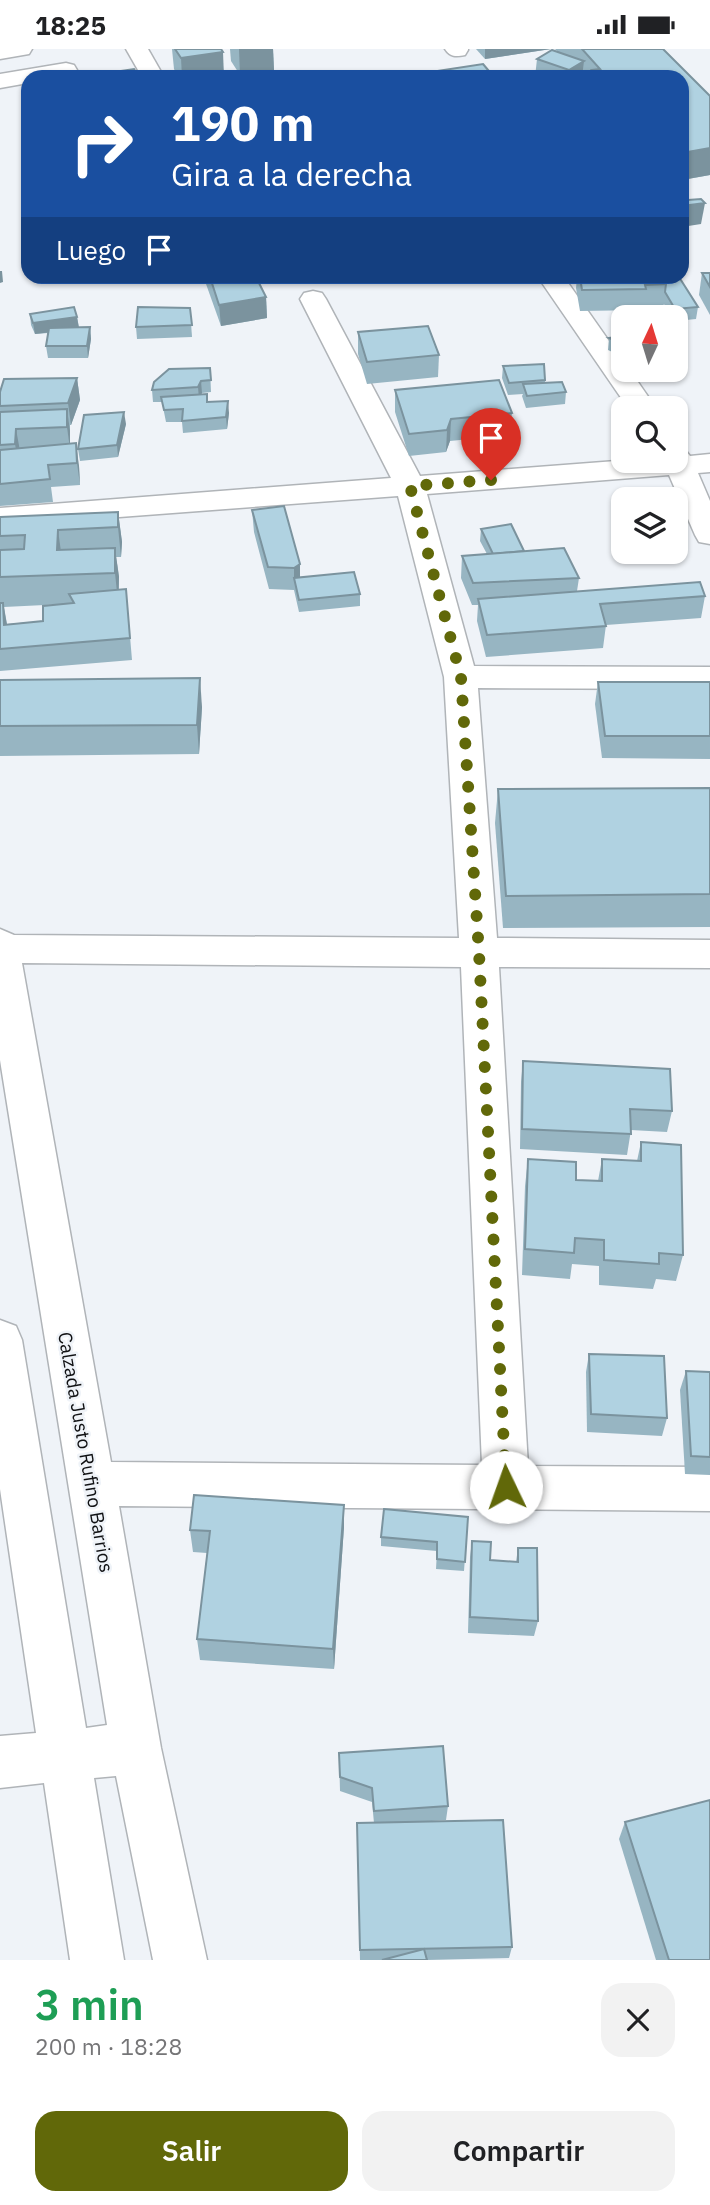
<!DOCTYPE html>
<html lang="es">
<head>
<meta charset="utf-8">
<style>
	:root { --surface:#fff; --page:#f2f2f2; --text:#202124; --muted:#757577; --accent:#616809 }
	body { margin:0; font-family:"IBM Plex Sans",sans-serif; background:var(--page); color:var(--text); height:100vh; display:flex; flex-direction:column; font-size:26px; white-space:nowrap }
	* { box-sizing:border-box; margin:0 }
	p { font-size:23px; color:var(--muted) }
	.icon { flex:none; width:38px; height:38px; fill:none; stroke:currentColor; stroke-width:2; stroke-linecap:round; stroke-linejoin:round }
	.map { position:relative; height:1911px; overflow:hidden }
	.drawer { display:flex; flex-direction:column; background:var(--surface); flex:1 }
	.drawer>* { flex:none }
	.top-card { position:absolute; left:21px; top:21px; width:668px; height:214px; border-radius:21px; box-shadow:0 2px 5px #0004; background:#1a4fa0; color:#fff; overflow:hidden }
	.needle { width:46px; rotate:4deg }
	.tools { position:absolute; left:611px; top:256px; display:grid; gap:14px }
	.tools a { display:grid; place-items:center; width:77px; height:77px; border-radius:14px; background:var(--surface); box-shadow:0 2px 5px #0004; font-size:35px }
	.pin { position:absolute; display:grid; place-items:center; width:60px; height:60px; color:#fff; margin:-72px -30px; border-radius:50% 50% 50% 0; rotate:-45deg; box-shadow:0 0 7px #0007 }
	.pin .icon { rotate:45deg }
	.me { position:absolute; width:77px; margin:-38px; rotate:357deg; stroke-linejoin:round; filter:drop-shadow(0 0 5px #0008) }
	.turn { display:flex; align-items:center; gap:24px; height:147px; padding:0 35px; font-size:32px }
	.turn .icon { width:91px; height:91px; stroke-width:2.5 }
	.turn b { display:block; font-size:49px; line-height:60px }
	.then { display:flex; align-items:center; height:66px; padding:0 35px; background:#0003; gap:14px; font-size:26px }
	.round { display:grid; place-items:center; flex:none; width:74px; height:74px; border-radius:21px; background:var(--page) }
	.headline { display:flex; align-items:center; justify-content:space-between; height:119px; padding:0 35px }
	h1 { font-size:42px; font-weight:600; line-height:52px; color:#1e9e55 }
	.button { display:flex; gap:14px; margin-top:auto; padding:14px 35px }
	.button a { flex:1; height:80px; border-radius:21px; background:var(--accent); color:#fff; font-size:28px; font-weight:600; line-height:80px; text-align:center }
	.button a+a { background:var(--page); color:var(--text) }
	.status { display:flex; justify-content:space-between; align-items:center; height:49px; padding:0 35px; background:var(--surface); direction:ltr }
	.status svg { height:19px; fill:currentColor }
	.map>svg:first-child { display:block }
	.lines { fill:none; stroke-linecap:round; stroke-linejoin:round }
	.minor-casing { stroke:#b0b4b8; stroke-width:3 }
	.minor { fill:#fff; fill-rule:evenodd }
	.wall { fill:#97b5c2; fill-rule:evenodd }
	.shaded-wall { fill:#7b939e }
	.building { fill:#b0d2e1; stroke:#7b939e; stroke-width:2 }
	.route { stroke:#616809; stroke-width:12; stroke-dasharray:0 21.6 }
	.labels { text-anchor:middle; stroke-width:5; stroke-linejoin:round; paint-order:stroke }
	.street-label { font-size:19px; fill:#101113; stroke:#eff3f8 }
</style>
</head>
<body>
<div class="status"><b>18:25</b><svg viewBox="0 0 49 12"><path d="M0 12V9h3v3zM5 12V6h3v6zM10 12V3h3v9zM15 12V0h3v12zM26 1h20v11H26zM47 4h2v5h-2z"/></svg></div>
<div class="map">
<svg width="710" height="1911" viewBox="0 0 710 1911">
	<rect width="100%" height="100%" fill="#eff3f8"/>
	<g class="lines">
		<defs>
			<g id="minor">
				<polygon points="0,0 32,0 29,5 0,10"/>
				<polygon points="126,0 148,0 164,28 142,28"/>
				<path d="M445,0H468V1L465,6C456,8 450,8 445,0Z"/>
				<polygon points="66,14 74,16 77,21 74,26 28,28 28,34 0,39 0,25"/>
				<polygon points="538,228 564,228 623,312 623,320 629,320 656,359 628,359"/>
				<path d="M313,242L322,244L326,250L420,427L629,411H676V399L686,402L690,407L710,405V423L698,424L710,452V495L699,493L695,486L669,426L427,445L474,617L710,618V640L478,639L497,889L710,891V919L499,918L528,1417L710,1418V1462L119,1457L161,1699L207,1911H153L116,1727L94,1729L124,1911H70L44,1734L0,1739V1687L36,1684L0,1440V1271L16,1277L22,1291L86,1679L107,1676L0,1011V880L14,886L459,889L444,628L398,447L0,477V459L391,429L300,250L304,244ZM22,914L461,918L482,1416L111,1413Z"/>
			</g>
		</defs>
		<use href="#minor" class="minor-casing"/>
		<use href="#minor" class="minor"/>
	</g>
	<g class="wall">
		<polygon points="172,0 221,0 224,28 178,28 174,20"/>
		<polygon points="230,0 273,0 274,21 240,26 231,12"/>
		<polygon points="476,0 551,0 485,10"/>
		<polygon points="555,0 663,0 710,47 710,126 682,131 682,28 535,28 537,10 552,1 558,3"/>
		<polygon points="702,224 710,224 710,266 699,246"/>
		<polygon points="206,228 256,228 266,248 267,269 221,277 206,235"/>
		<polygon points="577,228 679,228 698,258 696,270 676,272 676,268 671,268 664,255 663,257 644,257 643,261 580,262 576,239"/>
		<polygon points="190,259 192,288 137,290 136,278"/>
		<polygon points="30,265 77,268 79,278 90,278 91,290 88,309 48,309 46,297 48,284 35,285 31,276"/>
		<polygon points="358,283 439,306 438,328 367,335 358,305"/>
		<polygon points="623,287 623,308 608,301 609,289"/>
		<polygon points="503,317 545,331 545,334 566,343 565,355 526,359 522,347 523,345 508,346 502,329"/>
		<polygon points="210,319 211,343 202,344 201,345 207,353 229,364 227,380 183,384 182,373 166,373 162,353 153,353 152,341"/>
		<polygon points="77,329 80,351 71,376 70,376 70,395 79,417 80,436 51,438 53,453 0,457 0,357"/>
		<polygon points="395,341 512,364 510,386 450,392 446,403 409,407 395,363"/>
		<polygon points="126,375 118,408 80,412 78,400"/>
		<polygon points="252,461 300,515 300,528 360,545 360,557 299,563 294,541 269,540 254,483"/>
		<path d="M118,463L122,493L121,508H116L119,528V541L126,540L132,611L0,622V468ZM65,555L43,572L7,575L4,558Z"/>
		<polygon points="481,480 579,529 577,542 705,547 701,569 606,576 603,599 486,608 477,572 478,556 472,556 461,529 462,507 487,505 480,492"/>
		<polygon points="0,631 202,658 199,705 0,707"/>
		<polygon points="598,633 710,633 710,710 602,709 595,655"/>
		<polygon points="710,739 710,878 503,879 495,774 498,740"/>
		<polygon points="523,1012 672,1062 667,1083 631,1081 627,1106 520,1100 521,1033"/>
		<polygon points="641,1093 683,1206 676,1232 656,1230 653,1240 599,1236 599,1217 572,1215 570,1230 522,1226 525,1137 528,1110 576,1131 598,1132 602,1110 637,1112"/>
		<polygon points="589,1305 667,1369 662,1387 587,1383 586,1323"/>
		<polygon points="686,1322 710,1323 710,1426 685,1425 680,1341"/>
		<polygon points="344,1456 344,1478 334,1620 200,1611 197,1590 207,1504 193,1503 190,1481"/>
		<polygon points="468,1468 464,1522 436,1520 437,1502 381,1497 381,1488"/>
		<polygon points="472,1492 490,1511 516,1513 518,1499 538,1572 534,1587 468,1584 470,1508"/>
		<polygon points="339,1704 448,1757 446,1771 418,1773 512,1898 509,1909 427,1911 360,1911 357,1774 374,1774 372,1753 340,1742"/>
		<polygon points="625,1773 710,1911 656,1911 619,1790"/>
	</g>
	<g class="shaded-wall">
		<polygon points="239,0 273,0 274,21 240,26"/>
		<polygon points="485,0 551,0 485,10"/>
		<polygon points="223,3 224,28 182,28 181,9"/>
		<polygon points="584,12 582,28 568,28 569,21"/>
		<polygon points="710,99 710,126 682,131 682,104"/>
		<polygon points="705,154 701,175 682,178 682,157"/>
		<polygon points="0,222 2,222 3,233 0,234"/>
		<polygon points="266,248 267,269 221,277 219,256"/>
		<polygon points="77,268 79,280 35,285 33,274"/>
		<polygon points="90,278 91,290 88,309 87,297"/>
		<polygon points="77,329 80,351 71,376 68,354"/>
		<polygon points="201,332 202,344 199,350 198,338"/>
		<polygon points="228,352 229,364 227,380 226,368"/>
		<polygon points="67,360 70,382 70,400 67,378"/>
		<polygon points="124,363 126,375 118,408 117,396"/>
		<polygon points="451,370 450,392 446,403 447,381"/>
		<polygon points="16,380 20,402 19,417 15,395"/>
		<polygon points="76,394 79,417 80,436 77,414"/>
		<polygon points="118,463 122,493 121,508 118,478"/>
		<polygon points="58,481 62,510 57,501"/>
		<polygon points="115,499 119,528 118,553 115,524"/>
		<polygon points="300,515 300,537 294,529 294,519"/>
		<polygon points="3,554 7,576 4,576"/>
		<polygon points="200,629 202,658 199,705 197,676"/>
		<polygon points="344,1456 344,1478 334,1620 333,1600"/>
	</g>
	<g class="building">
		<polygon points="175,0 221,0 223,3 181,9"/>
		<polygon points="582,0 663,0 710,47 710,99 682,104 682,28 599,28 592,21 600,20"/>
		<polygon points="552,1 584,12 569,21 537,10"/>
		<polygon points="483,15 494,28 398,28"/>
		<polygon points="134,20 139,28 80,28"/>
		<polygon points="682,144 688,151 701,150 705,154 682,157"/>
		<polygon points="702,224 710,224 710,238"/>
		<polygon points="210,228 256,228 266,248 219,256"/>
		<polygon points="580,228 662,228 666,235 645,236 646,240 582,241"/>
		<polygon points="662,228 679,228 698,258 675,260 665,243 666,235"/>
		<polygon points="74,258 77,268 33,274 30,265"/>
		<polygon points="138,258 190,259 192,276 136,278"/>
		<polygon points="428,277 439,306 367,313 358,283"/>
		<polygon points="90,278 87,297 46,297 49,279"/>
		<polygon points="623,287 623,295 609,289"/>
		<polygon points="544,315 545,331 509,334 503,317"/>
		<polygon points="210,319 211,331 201,332 198,338 152,341 154,333 169,320"/>
		<polygon points="77,329 68,354 0,357 0,343 4,330"/>
		<polygon points="499,331 512,364 451,370 447,381 409,385 395,341"/>
		<polygon points="562,333 566,343 527,347 523,335"/>
		<polygon points="207,345 207,353 228,352 226,368 182,372 183,360 164,361 161,348"/>
		<polygon points="67,360 67,378 16,380 15,395 0,396 0,363"/>
		<polygon points="124,363 117,396 78,400 84,366"/>
		<polygon points="76,394 77,414 48,416 50,430 0,435 0,401"/>
		<polygon points="284,457 300,515 294,519 268,518 252,461"/>
		<polygon points="118,463 118,478 58,481 57,501 115,499 115,524 0,528 0,501 24,500 25,486 0,487 0,468"/>
		<polygon points="511,475 524,502 493,505 481,480"/>
		<polygon points="564,499 579,529 473,534 462,507"/>
		<polygon points="354,523 360,545 299,551 294,529"/>
		<polygon points="700,533 705,547 600,555 606,577 487,586 478,550"/>
		<polygon points="126,540 130,589 0,600 0,554 3,554 4,576 43,572 43,557 74,554 69,545"/>
		<polygon points="200,629 197,676 0,677 0,631"/>
		<polygon points="598,633 710,633 710,687 605,687"/>
		<polygon points="710,739 710,845 506,847 498,740"/>
		<polygon points="523,1012 670,1020 672,1062 630,1060 631,1085 522,1080"/>
		<polygon points="641,1093 681,1096 683,1206 659,1204 659,1215 604,1211 604,1191 575,1189 574,1204 525,1200 528,1110 576,1113 576,1131 602,1132 602,1110 641,1112"/>
		<polygon points="589,1305 664,1307 667,1369 591,1365"/>
		<polygon points="686,1322 710,1323 710,1408 691,1407"/>
		<polygon points="194,1446 344,1456 333,1600 197,1590 210,1482 190,1481"/>
		<polygon points="384,1460 468,1468 465,1513 437,1510 437,1493 381,1488"/>
		<polygon points="472,1492 491,1493 490,1511 518,1513 518,1499 537,1499 538,1572 470,1568"/>
		<polygon points="443,1697 448,1757 374,1762 372,1739 340,1728 339,1704"/>
		<polygon points="710,1751 710,1911 669,1911 625,1773"/>
		<polygon points="503,1771 512,1898 360,1901 357,1774"/>
		<polygon points="424,1900 427,1911 382,1911"/>
	</g>
	<g class="lines">
		<polyline class="route" points="491,431 410,437 461,628 479,904 506,1438"/>
	</g>
	<g class="labels">
		<g class="street-label">
			<text transform="translate(86 1403) rotate(80)" y="7">Calzada Justo Rufino Barrios</text>
		</g>
	</g>
</svg>
<div class="tools">
<a><svg class="needle" viewBox="-14 -14 28 28"><path d="M0-13l5 13h-10z" fill="#e53935"/><path d="M0 13l5-13h-10z" fill="#757577"/></svg></a>
<a><svg class="icon" aria-label="search" viewBox="0 0 24 24"><circle cx="10" cy="10" r="6"/><path d="M15 15l6 6"/></svg></a>
<a><svg class="icon" aria-label="layers" viewBox="0 0 24 24"><path d="M12 4l9 5-9 5-9-5zM3 14l9 5 9-5"/></svg></a>
</div>
<div class="pin" style="left:491px;top:431px;background:#d93025"><svg class="icon" aria-label="arrive" viewBox="0 0 24 24"><path d="M6 21V4h12l-3 4 3 4H6"/></svg></div>
<svg class="me" style="left:506px;top:1438px" viewBox="-20 -20 40 40"><circle r="19" fill="#fff"/><path d="M0-13L10 11 0 6-10 11z" fill="#616809"/></svg>
<div class="top-card">
<div class="turn"><svg class="icon" aria-label="right" viewBox="0 0 24 24"><path d="M7 20v-9h11M14 6l5 5-5 5"/></svg><div><b>190 m</b>Gira a la derecha</div></div>
<div class="then">Luego<svg class="icon" aria-label="arrive" viewBox="0 0 24 24"><path d="M6 21V4h12l-3 4 3 4H6"/></svg></div>
</div>
</div>
<section class="drawer">
<div class="headline"><div><h1>3 min</h1><p>200 m · 18:28</p></div><a class="round"><svg class="icon" aria-label="close" viewBox="0 0 24 24"><path d="M6 6l12 12M18 6L6 18"/></svg></a></div>
<div class="button"><a>Salir</a><a>Compartir</a></div>
</section>
</body>
</html>
